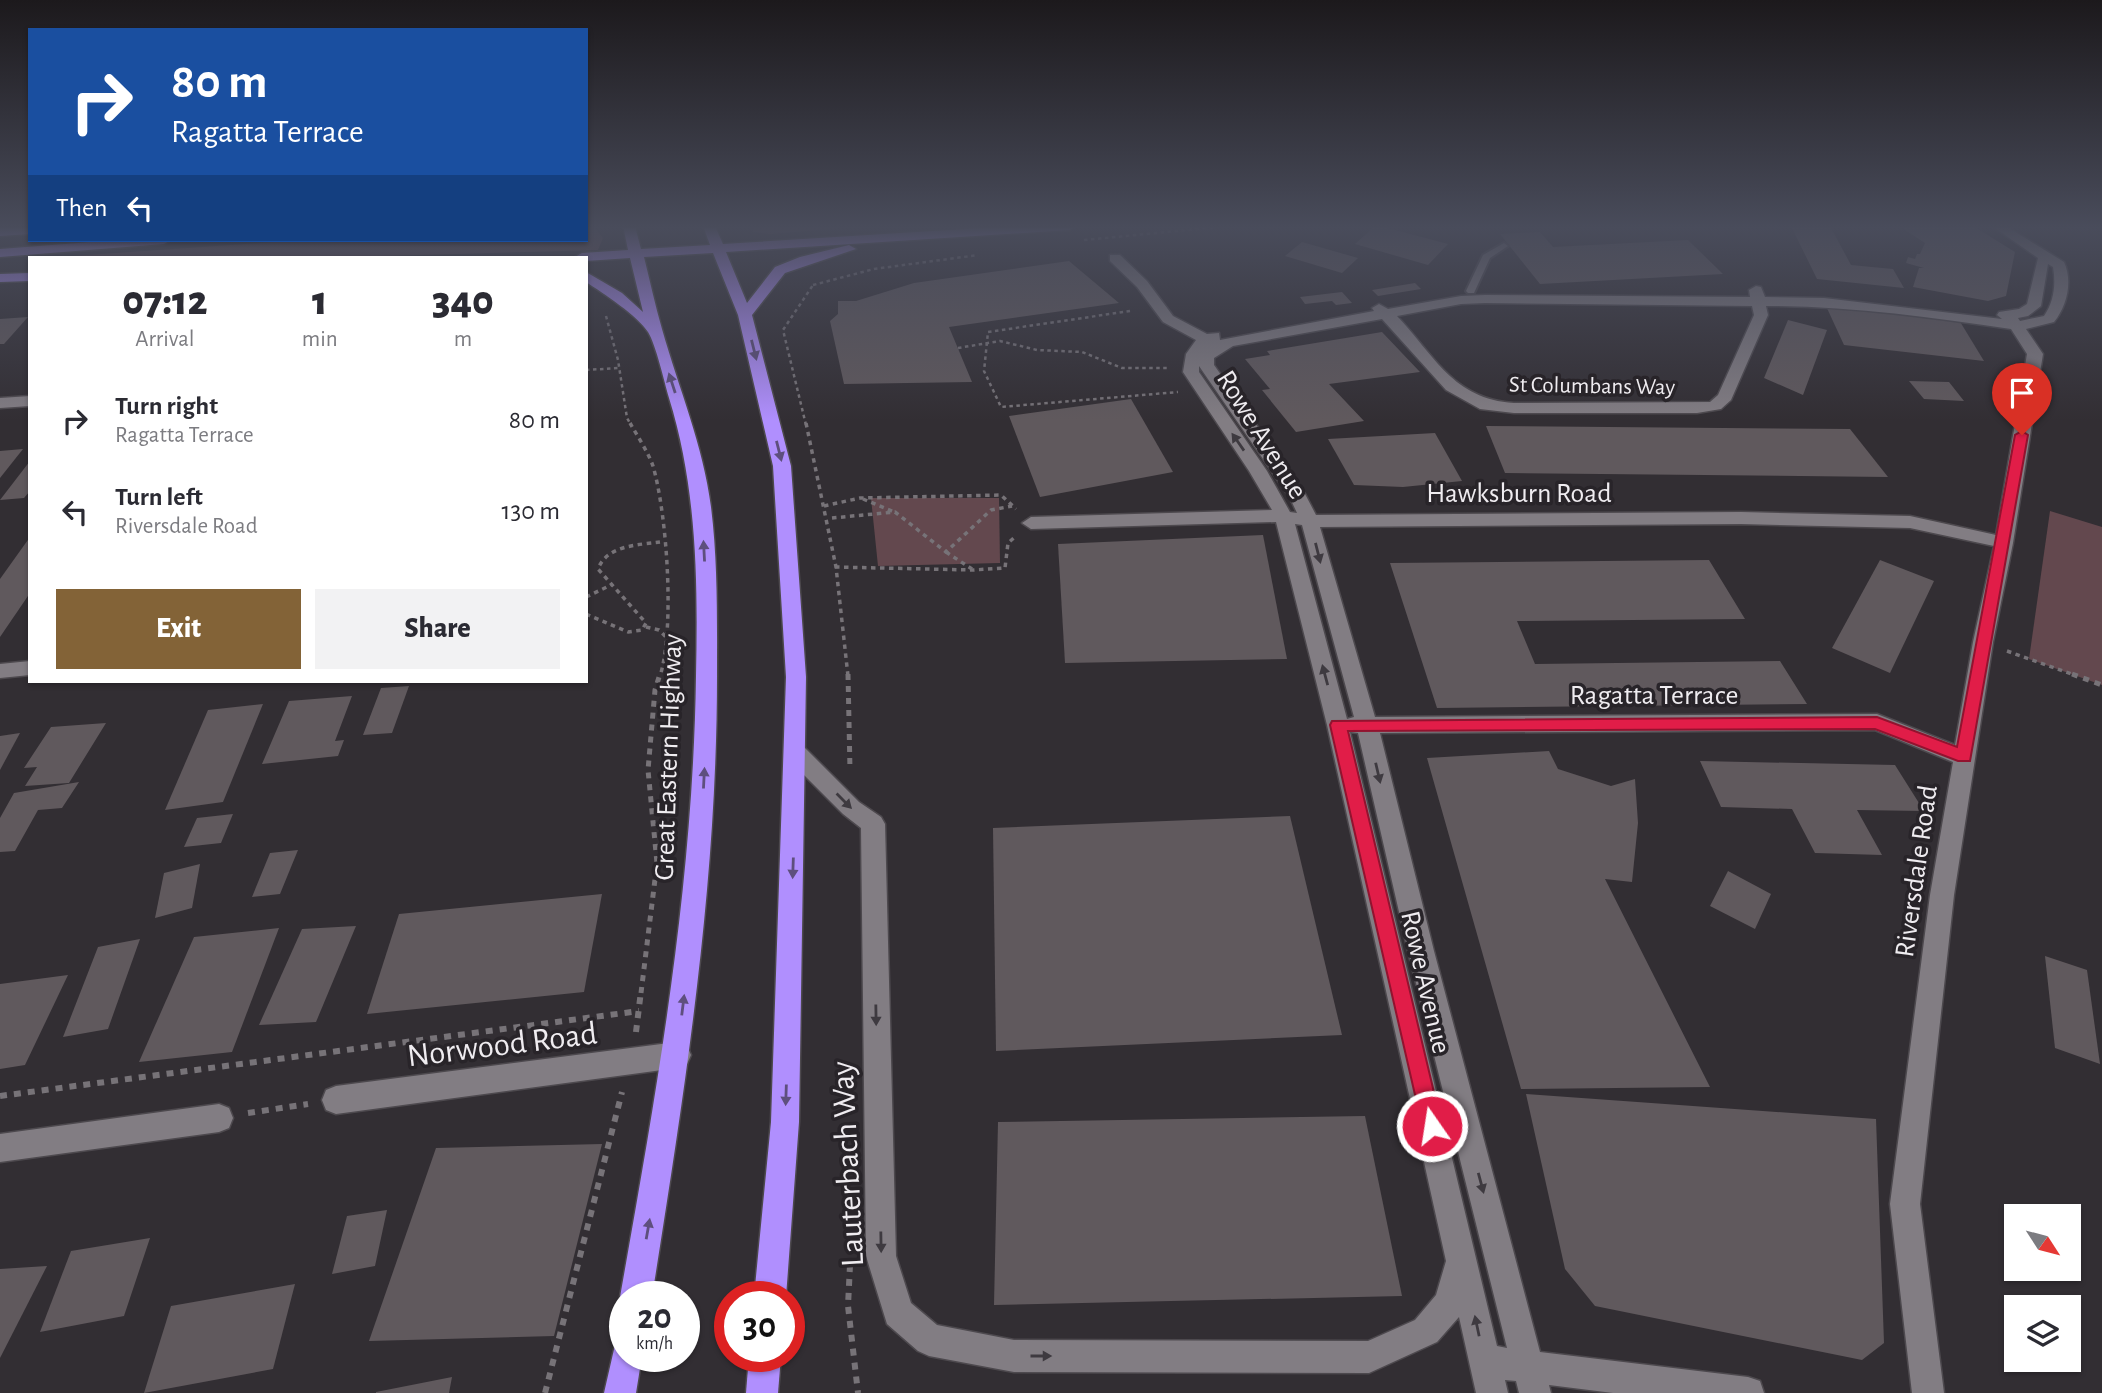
<!DOCTYPE html>
<html lang="en">
<head>
<meta charset="utf-8">
<style>
	:root { --surface:#fff; --page:#f2f2f3; --text:#2b2b33; --muted:#7c7c81; --accent:#836337 }
	body { margin:0; font-family:"Alegreya Sans",sans-serif; background:var(--page); color:var(--text); height:100vh; display:flex; flex-direction:column; font-size:26px; white-space:nowrap }
	* { box-sizing:border-box; margin:0 }
	p { font-size:23px; color:var(--muted) }
	.icon { flex:none; width:38px; height:38px; fill:none; stroke:currentColor; stroke-width:2; stroke-linecap:round; stroke-linejoin:round }
	.map { position:relative; flex:1; overflow:hidden }
	.side { position:absolute; left:28px; top:256px; width:560px; height:427px; display:flex; flex-direction:column; background:var(--surface); border-radius:0px; box-shadow:0 2px 5px #0004 }
	.side>* { flex:none }
	.guide { position:absolute; left:28px; top:28px; width:560px; height:214px; border-radius:0px; box-shadow:0 2px 5px #0004; background:#1a4fa0; color:#fff; overflow:hidden }
	.needle { width:46px; rotate:126deg }
	.buttons { position:absolute; left:2004px; top:1204px; display:grid; gap:14px }
	.buttons a { display:grid; place-items:center; width:77px; height:77px; border-radius:0px; background:var(--surface); box-shadow:0 2px 5px #0004; font-size:35px }
	.speed { position:absolute; left:609px; top:1281px; display:flex; gap:14px; font-size:35px; font-weight:700; text-align:center }
	.speed>* { display:grid; place-content:center; width:91px; height:91px; border-radius:50%; background:var(--surface); box-shadow:0 2px 5px #0004; line-height:1 }
	.speed small { font-size:18px; font-weight:400 }
	.speed .limit { border:10px solid #d22; background:#fff; color:#111 }
	.pin { position:absolute; display:grid; place-items:center; width:60px; height:60px; color:#fff; margin:-72px -30px; border-radius:50% 50% 50% 0; rotate:-45deg; box-shadow:0 0 7px #0007 }
	.pin .icon { rotate:45deg }
	.me { position:absolute; width:77px; margin:-38px; rotate:347deg; stroke-linejoin:round; filter:drop-shadow(0 0 5px #0008) }
	.turn { display:flex; align-items:center; gap:24px; height:147px; padding:0 28px; font-size:32px }
	.turn .icon { width:91px; height:91px; stroke-width:2.5 }
	.turn b { display:block; font-size:49px; line-height:60px }
	.then { display:flex; align-items:center; height:66px; padding:0 28px; background:#0003; gap:14px; font-size:26px }
	.eta { display:flex; justify-content:space-evenly; align-items:center; height:119px; text-align:center }
	.eta b { font-size:42px; font-weight:800; line-height:49px }
	.button { display:flex; gap:14px; margin-top:auto; padding:14px 28px }
	.button a { flex:1; height:80px; border-radius:0px; background:var(--accent); color:#fff; font-size:28px; font-weight:800; line-height:80px; text-align:center }
	.button a+a { background:var(--page); color:var(--text) }
	ul { padding:0; list-style:none }
	li { display:flex; align-items:center; gap:21px; height:91px; padding:0 28px }
	li div { flex:1 }
	li b { display:block; font-size:26px }
	li em { font-style:normal }
	.map>svg:first-child { display:block }
	.green { fill:#63484e }
	.building { fill:#60595d }
	.lines { fill:none; stroke-linecap:round; stroke-linejoin:round }
	.lane-casing { stroke:#4d494e; stroke-width:4 }
	.street-casing { stroke:#4d494e; stroke-width:3 }
	.highway-casing { stroke:#4d494e; stroke-width:3 }
	.path-far3 { stroke:#777378; stroke-width:2.5; stroke-dasharray:3.5 3.5; stroke-linecap:butt }
	.path-far2 { stroke:#777378; stroke-width:3.5; stroke-dasharray:4.5 4.5; stroke-linecap:butt }
	.path-far1 { stroke:#777378; stroke-width:5; stroke-dasharray:6 6; stroke-linecap:butt }
	.path { stroke:#777378; stroke-width:6; stroke-dasharray:7 7; stroke-linecap:butt }
	.lane { fill:#827d83; fill-rule:evenodd }
	.street { fill:#827d83; fill-rule:evenodd }
	.highway { fill:#b08ffe; fill-rule:evenodd }
	.oneway { fill:#5e4f7e }
	.oneway2 { fill:#3e3a40 }
	.route { fill:#e11d48; stroke:#92132f; stroke-width:2 }
	.labels { text-anchor:middle; stroke-width:7; stroke-linejoin:round; paint-order:stroke }
	.far-street-label { font-size:23px; fill:#efecf0; stroke:#282429 }
	.street-label { font-size:28px; fill:#efecf0; stroke:#282429 }
	.near-street-label { font-size:33px; fill:#efecf0; stroke:#282429 }
</style>
</head>
<body>
<div class="map">
<svg width="2102" height="1393" viewBox="0 0 2102 1393">
	<rect width="100%" height="100%" fill="#322e33"/>
	<g class="green">
		<polygon points="752,226 865,226 771,234 753,232"/>
		<polygon points="586,227 594,227 603,238 598,250 348,257 58,257 304,240 586,240"/>
		<polygon points="871,498 999,498 1000,563 878,566"/>
		<polygon points="2050,511 2102,527 2102,685 2029,659"/>
	</g>
	<g class="building">
		<polygon points="1375,226 1380,226 1448,244 1428,265 1355,244"/>
		<polygon points="1791,226 1830,226 1851,265 1893,269 1904,288 1817,279"/>
		<polygon points="1899,226 1973,226 2015,252 2006,296 1988,301 1913,287 1919,268 1924,268 1906,263 1908,257 1915,259 1917,254 1920,254 1925,243"/>
		<polygon points="1540,232 1553,247 1688,240 1723,274 1540,284 1500,234"/>
		<polygon points="1302,242 1358,258 1342,273 1285,256"/>
		<polygon points="1069,261 1119,303 949,327 972,382 844,384 830,321 838,314 838,301 856,301 914,283"/>
		<polygon points="1415,283 1421,289 1378,296 1372,290"/>
		<polygon points="1342,292 1352,303 1336,305 1332,301 1305,304 1300,297"/>
		<polygon points="1826,306 1959,320 1984,361 1844,345"/>
		<polygon points="28,317 4,344 0,344 0,319"/>
		<polygon points="1788,320 1827,330 1803,395 1764,378"/>
		<polygon points="1382,332 1420,372 1329,384 1364,421 1296,432 1262,390 1270,389 1245,359 1270,355 1267,351"/>
		<polygon points="1909,381 1949,382 1964,401 1924,399"/>
		<polygon points="1131,399 1173,472 1040,497 1009,416"/>
		<polygon points="1486,426 1850,429 1888,477 1505,473"/>
		<polygon points="1435,433 1462,481 1403,487 1354,485 1328,439"/>
		<polygon points="23,449 0,478 0,451"/>
		<polygon points="30,461 30,491 24,498 0,500"/>
		<polygon points="1263,535 1287,659 1065,663 1058,544"/>
		<polygon points="30,537 30,593 0,637 0,579"/>
		<polygon points="1709,560 1745,619 1517,621 1535,664 1780,661 1807,704 1437,708 1390,563"/>
		<polygon points="1880,560 1934,581 1890,673 1832,648"/>
		<polygon points="409,686 392,733 363,735 381,688"/>
		<polygon points="352,696 335,741 344,740 338,756 262,764 289,701"/>
		<polygon points="263,704 223,802 165,810 208,710"/>
		<polygon points="106,723 69,783 25,786 37,767 24,768 51,727"/>
		<polygon points="20,733 0,770 0,736"/>
		<polygon points="1549,751 1558,769 1611,786 1635,779 1638,823 1632,882 1605,879 1710,1087 1521,1089 1427,758"/>
		<polygon points="1700,761 1895,765 1924,811 1857,810 1882,855 1815,853 1792,809 1721,807"/>
		<polygon points="79,782 62,808 38,810 15,851 0,852 0,818 14,793"/>
		<polygon points="233,814 221,843 184,847 197,818"/>
		<polygon points="1290,816 1342,1035 996,1051 993,828"/>
		<polygon points="298,850 280,894 252,897 270,853"/>
		<polygon points="200,864 192,908 155,918 164,873"/>
		<polygon points="1728,871 1771,894 1755,929 1710,906"/>
		<polygon points="602,894 584,992 367,1014 399,914"/>
		<polygon points="356,926 316,1022 259,1025 302,929"/>
		<polygon points="279,928 232,1052 139,1062 194,937"/>
		<polygon points="140,939 108,1029 63,1037 98,947"/>
		<polygon points="2045,956 2087,970 2100,1064 2055,1048"/>
		<polygon points="68,975 25,1065 0,1069 0,984"/>
		<polygon points="1526,1094 1876,1119 1884,1343 1862,1360 1595,1306 1565,1269"/>
		<polygon points="1365,1116 1402,1296 994,1305 998,1122"/>
		<polygon points="602,1144 554,1336 369,1341 436,1148"/>
		<polygon points="387,1210 375,1266 332,1274 347,1216"/>
		<polygon points="150,1238 124,1316 40,1332 71,1251"/>
		<polygon points="47,1266 0,1358 0,1269"/>
		<polygon points="295,1284 273,1369 144,1393 171,1306"/>
		<polygon points="452,1377 449,1393 376,1393 376,1392"/>
	</g>
	<g class="lines">
		<defs>
			<polygon id="lane" points="1504,243 1508,246 1490,258 1474,293 1468,293 1466,291 1483,255"/>
			<g id="street">
				<path d="M1992,226H2006L2064,262C2073,281 2067,306 2054,322L2026,329L2043,354L2013,543L1993,642L1954,895L1920,1204L1944,1393H1912L1890,1204L1930,895L1953,762L1875,730L1380,733L1434,951L1540,1352L1748,1377L1760,1381L1764,1393H1613L1549,1385L1551,1393H1519L1516,1381L1505,1380L1508,1393H1476L1459,1317L1437,1342L1369,1373L1014,1372L929,1356L918,1351L887,1324L866,1256L861,828L843,814L788,759L785,753L788,747L796,745L804,747L859,802L881,817L885,824L896,1256L911,1303L937,1325L1014,1340L1368,1341L1415,1320L1436,1295L1446,1261L1327,725L1276,522L1031,529L1022,523L1031,517L1272,510L1249,471L1183,372L1186,354L1196,340L1163,322L1137,287L1110,261V255H1120L1147,281L1173,316L1207,334L1219,333L1220,340L1374,311L1372,308L1379,304L1388,309L1461,296L1485,295L1750,297L1749,290L1756,286L1761,287L1765,297L1824,298L2002,319L1997,315L1999,312L2019,309L2027,304L2038,258ZM2048,264L2053,267C2056,284 2054,302 2044,316L2020,321L2018,318L2028,316L2041,306ZM1485,303L1752,306L1754,315L1718,395L1710,402L1514,403C1453,399 1435,356 1397,316L1461,304ZM1766,306C1849,306 1929,317 2011,329L2027,354L1996,535L1910,516L1741,512L1316,515L1305,494L1214,365V358L1233,346L1382,319L1446,390L1480,409L1514,413H1697L1721,409L1731,400L1768,315ZM1199,366L1290,498L1297,513L1290,512L1267,471L1199,372ZM1295,524L1302,525L1354,717L1347,719ZM1741,524L1910,528L1994,546L1973,642L1955,745L1877,714L1375,717L1320,527ZM1350,732L1358,733L1408,951L1507,1348L1497,1346Z"/>
				<polygon points="30,396 30,406 0,408 0,398"/>
				<polygon points="30,661 30,675 0,678 0,664"/>
				<polygon points="677,1042 687,1046 691,1055 687,1064 677,1068 336,1114 326,1110 322,1100 326,1090 336,1086"/>
				<polygon points="219,1104 229,1108 233,1118 229,1128 219,1132 0,1162 0,1134"/>
			</g>
			<g id="highway">
				<polygon points="30,226 30,234 0,236 0,228"/>
				<path d="M623,226H635L641,249L710,245L703,226H715L723,244L1014,226H1076L1070,230L726,252L747,303L775,267L800,257L849,245L856,249L785,273L752,315L791,466L806,677L799,1122L786,1297H754L771,1122L786,677L773,466L738,315L713,253L644,257C650,281 655,305 662,329C679,389 703,445 711,507C718,563 717,621 717,676C717,888 685,1088 652,1297H625V1308L620,1297C657,1089 693,889 696,676C698,582 697,488 669,398C664,381 656,345 648,332C638,316 603,293 586,282V272L622,293L643,312L630,258L586,261V257H575L582,253L628,250Z"/>
				<polygon points="117,240 171,240 164,244 0,257 0,249"/>
				<polygon points="30,273 30,281 0,282 0,274"/>
				<polygon points="625,1340 625,1356 642,1356 636,1393 604,1393 615,1345"/>
				<polygon points="749,1356 781,1356 778,1393 746,1393"/>
			</g>
		</defs>
		<use href="#lane" class="lane-casing"/>
		<use href="#street" class="street-casing"/>
		<use href="#highway" class="highway-casing"/>
		<g class="path-far3">
			<polyline points="1084,240 1229,226"/>
			<polyline points="813,285 874,269 978,255"/>
			<polyline points="1130,311 988,332 984,371 1001,407 1178,392"/>
			<polyline points="606,316 618,360 627,418 631,425"/>
			<polyline points="958,348 1000,341 1037,350 1082,352 1122,368 1168,368"/>
			<polyline points="586,370 619,368"/>
			<polyline points="806,425 783,330 813,285"/>
		</g>
		<g class="path-far2">
			<path d="M630,423C638,437 648,452 653,466C667,514 675,629 660,676"/>
			<polyline points="806,423 836,567 848,676"/>
			<polyline points="863,499 894,512"/>
			<polyline points="824,506 860,498 1001,495 1016,509"/>
			<polyline points="832,518 895,512 946,552 991,510 1012,506"/>
			<polyline points="946,552 972,569"/>
			<polyline points="835,567 973,570 1005,568 1008,543 1016,536"/>
			<polyline points="586,597 611,585"/>
			<path d="M586,614L628,632L642,630L646,623L598,569C607,545 638,545 660,542"/>
			<polyline points="646,627 659,630 666,637"/>
			<polyline points="2007,651 2077,676"/>
		</g>
		<g class="path-far1">
			<polyline points="848,674 850,770"/>
			<polyline points="2072,674 2102,685"/>
			<polyline points="641,993 657,863 648,770 655,690 660,674"/>
		</g>
		<g class="path">
			<polyline points="636,1032 641,991"/>
			<polyline points="0,1096 639,1011"/>
			<polyline points="248,1113 308,1104"/>
			<polyline points="850,1265 848,1306 858,1393"/>
			<polyline points="545,1393 622,1092"/>
		</g>
		<use href="#lane" class="lane"/>
		<use href="#street" class="street"/>
		<use href="#highway" class="highway"/>
	</g>
	<defs><path id="oneway-solid" d="M-6-.8H1V-3.2L6.5 0L1 3.2V.8H-6Z" transform="scale(1.75)"/></defs>
	<g class="oneway">
		<use href="#oneway-solid" transform="translate(754 350) rotate(76)"/>
		<use href="#oneway-solid" transform="translate(672 383) rotate(-108)"/>
		<use href="#oneway-solid" transform="translate(779 451) rotate(76)"/>
		<use href="#oneway-solid" transform="translate(704 551) rotate(-93)"/>
		<use href="#oneway-solid" transform="translate(704 778) rotate(-87)"/>
		<use href="#oneway-solid" transform="translate(793 868) rotate(92)"/>
		<use href="#oneway-solid" transform="translate(683 1005) rotate(-83)"/>
		<use href="#oneway-solid" transform="translate(786 1095) rotate(92)"/>
		<use href="#oneway-solid" transform="translate(648 1229) rotate(-80)"/>
	</g>
	<g class="oneway2">
		<use href="#oneway-solid" transform="translate(1238 442) rotate(-125)"/>
		<use href="#oneway-solid" transform="translate(1318 553) rotate(76)"/>
		<use href="#oneway-solid" transform="translate(1325 675) rotate(-105)"/>
		<use href="#oneway-solid" transform="translate(1378 773) rotate(77)"/>
		<use href="#oneway-solid" transform="translate(844 801) rotate(45)"/>
		<use href="#oneway-solid" transform="translate(876 1015) rotate(89)"/>
		<use href="#oneway-solid" transform="translate(1481 1183) rotate(75)"/>
		<use href="#oneway-solid" transform="translate(881 1242) rotate(89)"/>
		<use href="#oneway-solid" transform="translate(1477 1326) rotate(-102)"/>
		<use href="#oneway-solid" transform="translate(1041 1356)"/>
	</g>
	<linearGradient id="sky" x2="0" y2="1"><stop stop-color="#1c191c"/><stop offset="0.54" stop-color="#494c5b"/><stop offset="1" stop-color="#494c5b" stop-opacity="0"/></linearGradient>
	<rect width="2102" height="421" fill="url(#sky)"/>
	<polygon class="route" points="2022,431 2028,435 1970,761 1958,761 1875,729 1348,731 1442,1126 1439,1134 1432,1137 1424,1134 1330,725 1332,721 1877,717 1957,747 2015,435"/>
	<g class="labels">
		<g class="far-street-label">
			<text transform="translate(1592 385) rotate(1)" y="8">St Columbans Way</text>
		</g>
		<g class="street-label">
			<text transform="translate(1263 434) rotate(58)" y="10">Rowe Avenue</text>
			<text x="1519" y="502">Hawksburn Road</text>
			<text x="1654" y="704">Ragatta Terrace</text>
			<text transform="translate(667 757) rotate(-88)" y="10">Great Eastern Highway</text>
			<text transform="translate(1915 871) rotate(-82)" y="10">Riversdale Road</text>
			<text transform="translate(1427 982) rotate(77)" y="10">Rowe Avenue</text>
		</g>
		<g class="near-street-label">
			<text transform="translate(502 1043) rotate(-7)" y="12">Norwood Road</text>
			<text transform="translate(846 1164) rotate(-93)" y="12">Lauterbach Way</text>
		</g>
	</g>
</svg>
<div class="buttons">
<a><svg class="needle" viewBox="-14 -14 28 28"><path d="M0-13l5 13h-10z" fill="#e53935"/><path d="M0 13l5-13h-10z" fill="#7c7c81"/></svg></a>
<a><svg class="icon" aria-label="layers" viewBox="0 0 24 24"><path d="M12 4l9 5-9 5-9-5zM3 14l9 5 9-5"/></svg></a>
</div>
<div class="speed"><div>20<small>km/h</small></div><div class="limit">30</div></div>
<div class="pin" style="left:2022px;top:435px;background:#d93025"><svg class="icon" aria-label="arrive" viewBox="0 0 24 24"><path d="M6 21V4h12l-3 4 3 4H6"/></svg></div>
<svg class="me" style="left:1432px;top:1126px" viewBox="-20 -20 40 40"><circle r="17" fill="#e11d48" stroke="#fff" stroke-width="3"/><path d="M0-11L8 9 0 5-8 9z" fill="#fff"/></svg>
<div class="guide">
<div class="turn"><svg class="icon" aria-label="right" viewBox="0 0 24 24"><path d="M7 20v-9h11M14 6l5 5-5 5"/></svg><div><b>80 m</b>Ragatta Terrace</div></div>
<div class="then">Then<svg class="icon" aria-label="left" viewBox="0 0 24 24"><path d="M17 20v-9H6M10 6l-5 5 5 5"/></svg></div>
</div>
<section class="side">
<div class="eta">
<div><b>07:12</b><p>Arrival</p></div>
<div><b>1</b><p>min</p></div>
<div><b>340</b><p>m</p></div>
</div>
<ul>
<li><svg class="icon" aria-label="right" viewBox="0 0 24 24"><path d="M7 20v-9h11M14 6l5 5-5 5"/></svg><div><b>Turn right</b><p>Ragatta Terrace</p></div><em>80 m</em></li>
<li><svg class="icon" aria-label="left" viewBox="0 0 24 24"><path d="M17 20v-9H6M10 6l-5 5 5 5"/></svg><div><b>Turn left</b><p>Riversdale Road</p></div><em>130 m</em></li>
</ul>
<div class="button"><a>Exit</a><a>Share</a></div>
</section>
</div>
</body>
</html>
